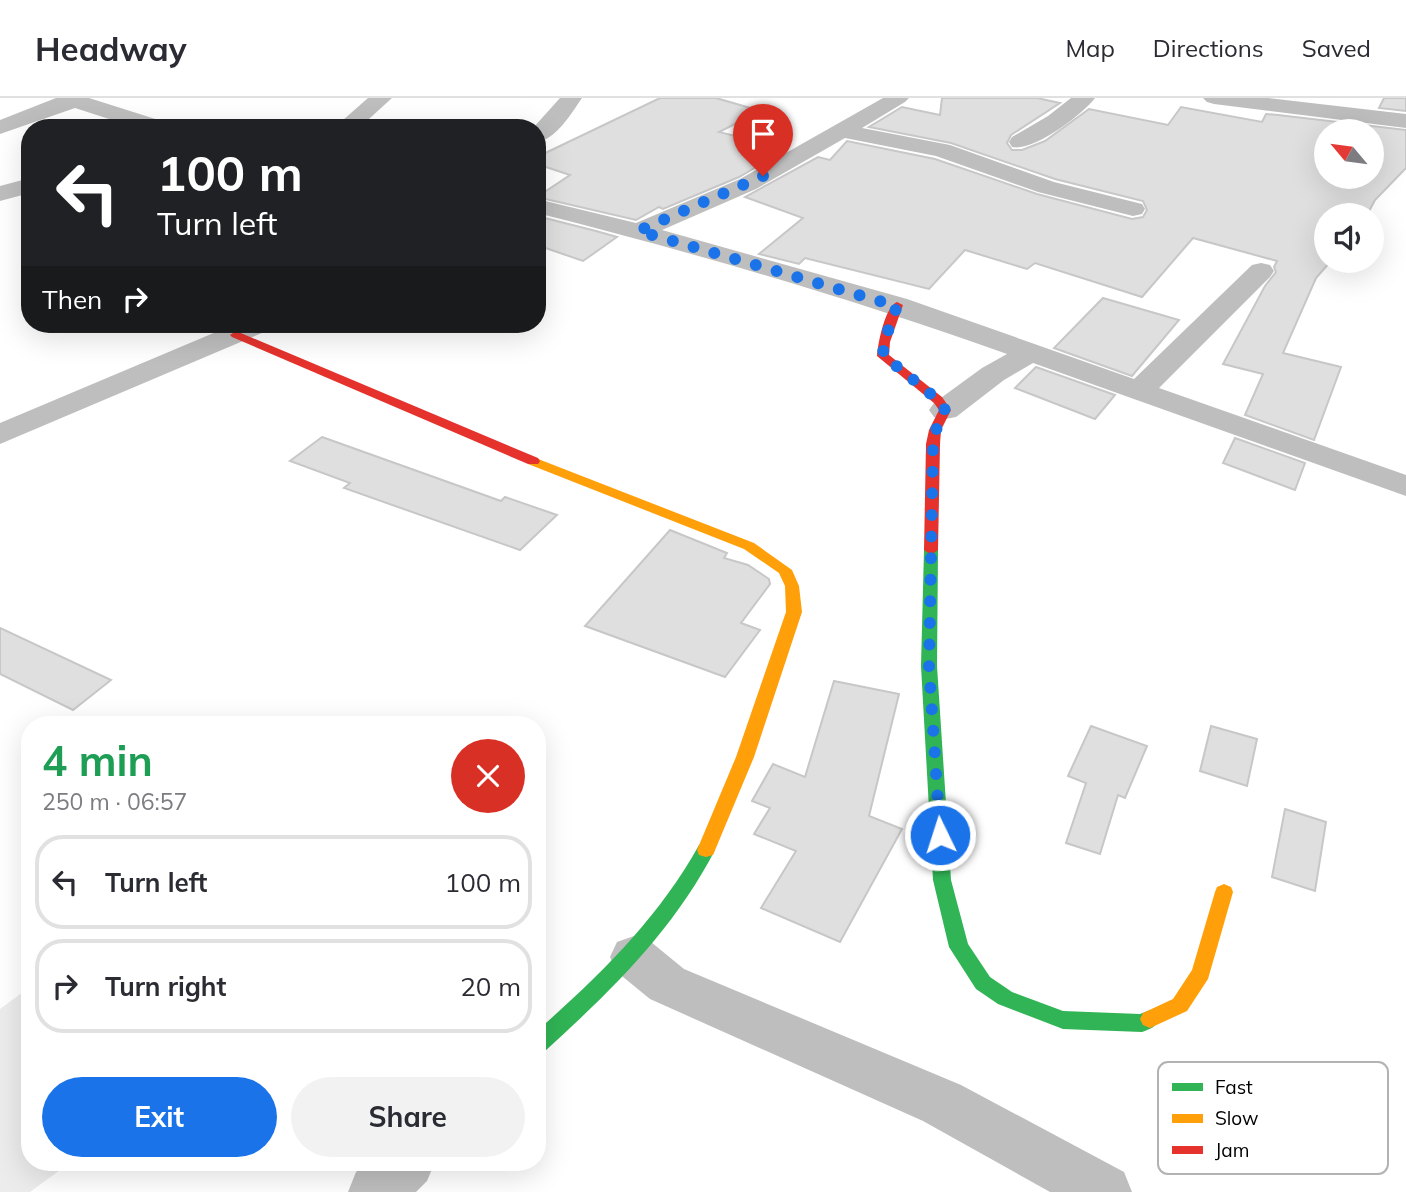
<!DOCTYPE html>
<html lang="en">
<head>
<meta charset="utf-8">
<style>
	:root { --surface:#fff; --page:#f2f2f3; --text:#2b2b33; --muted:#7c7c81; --line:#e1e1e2; --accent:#1a73e8 }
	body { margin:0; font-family:Mulish,sans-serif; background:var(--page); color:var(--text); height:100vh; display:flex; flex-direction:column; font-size:26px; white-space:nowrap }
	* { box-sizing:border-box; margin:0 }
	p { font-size:23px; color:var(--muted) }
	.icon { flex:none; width:38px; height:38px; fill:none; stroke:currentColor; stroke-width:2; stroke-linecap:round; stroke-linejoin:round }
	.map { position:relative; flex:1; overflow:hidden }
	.panel { position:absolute; left:21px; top:618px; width:525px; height:455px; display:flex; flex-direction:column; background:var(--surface); border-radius:28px; box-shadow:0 7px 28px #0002 }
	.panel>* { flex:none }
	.banner { position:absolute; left:21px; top:21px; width:525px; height:214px; border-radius:28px; box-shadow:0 7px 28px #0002; background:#202124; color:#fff; overflow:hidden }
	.needle { width:46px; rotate:299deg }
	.fabs { position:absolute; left:1314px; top:21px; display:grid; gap:14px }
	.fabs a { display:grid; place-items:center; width:70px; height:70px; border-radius:50%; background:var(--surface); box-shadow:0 7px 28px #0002; font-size:35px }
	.pin { position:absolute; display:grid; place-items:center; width:60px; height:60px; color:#fff; margin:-72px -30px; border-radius:50% 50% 50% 0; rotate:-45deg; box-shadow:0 0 7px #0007 }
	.pin .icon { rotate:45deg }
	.me { position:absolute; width:77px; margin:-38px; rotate:356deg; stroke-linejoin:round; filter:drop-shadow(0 0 5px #0008) }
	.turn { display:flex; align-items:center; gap:24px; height:147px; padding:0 21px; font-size:32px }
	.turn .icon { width:91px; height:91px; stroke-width:2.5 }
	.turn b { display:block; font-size:49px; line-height:60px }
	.then { display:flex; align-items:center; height:66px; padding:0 21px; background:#0003; gap:14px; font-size:26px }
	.round { display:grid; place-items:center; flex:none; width:74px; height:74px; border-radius:37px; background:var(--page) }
	.head { display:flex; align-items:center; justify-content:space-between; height:119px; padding:0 21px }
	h1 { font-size:42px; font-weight:700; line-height:52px; color:#1e9e55 }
	.action { display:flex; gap:14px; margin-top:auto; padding:14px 21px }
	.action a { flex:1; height:80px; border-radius:42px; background:var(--accent); color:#fff; font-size:28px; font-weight:700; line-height:80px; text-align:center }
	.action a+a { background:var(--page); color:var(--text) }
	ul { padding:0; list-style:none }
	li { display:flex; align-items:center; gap:21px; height:94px; margin:0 14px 10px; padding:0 7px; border:4px solid var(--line); border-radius:28px }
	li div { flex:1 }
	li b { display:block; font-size:26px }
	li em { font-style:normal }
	header { display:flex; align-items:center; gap:42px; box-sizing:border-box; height:98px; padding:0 35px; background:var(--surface); border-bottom:2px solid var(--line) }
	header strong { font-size:33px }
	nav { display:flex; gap:38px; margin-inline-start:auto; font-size:24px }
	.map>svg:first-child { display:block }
	.green { fill:#ececec }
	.building { fill:#dfdfdf; stroke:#c7c7c7; stroke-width:2; fill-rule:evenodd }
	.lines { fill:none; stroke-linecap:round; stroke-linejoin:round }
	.street { fill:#bebebe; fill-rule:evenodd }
	.fast { fill:#30b455; fill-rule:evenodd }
	.slow { fill:#ff9f0a; fill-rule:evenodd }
	.jam { fill:#e5322d; fill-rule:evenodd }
	.route { stroke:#1a73e8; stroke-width:12; stroke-dasharray:0 21.6 }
	.key { fill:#fff; stroke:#b2b2b2; stroke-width:2 }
	.key-label { font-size:19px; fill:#000 }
</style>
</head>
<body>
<header>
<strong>Headway</strong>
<nav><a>Map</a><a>Directions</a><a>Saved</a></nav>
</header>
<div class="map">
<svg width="1406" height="1094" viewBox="0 0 1406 1094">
	<rect width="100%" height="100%" fill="#fff"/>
	<polygon class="green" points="30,889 30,1064 71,1064 30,1094 0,1094 0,911"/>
	<g class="building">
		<polygon points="660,0 716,0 761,13 719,34 787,51 739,79 663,111 659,109 636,122 537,99 570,77 537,66 537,59"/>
		<path d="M942,0H1037L1060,5L1011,37L1007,45L1012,52H1022L1045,43L1089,11L1168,27L1181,9L1262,24L1266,16L1278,17L1406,32V70L1375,102L1367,117H1326V163H1331L1316,180L1283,255L1341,269L1314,342L1245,317L1263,276L1223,266L1265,188L1276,174L1274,169L1277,163L1193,140L1142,199L1035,165L1027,171L965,152L929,191L805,160L799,166L759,156L803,120L745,99L818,59L830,62L847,43L935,61L1037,96L1132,121L1143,119L1147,112L1143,103L1055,81L951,45L869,29L902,9L940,17ZM1326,33H1372V79H1326Z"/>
		<polygon points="1384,0 1406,0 1406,13 1379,10"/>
		<polygon points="537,118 596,133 617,139 583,163 537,147"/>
		<polygon points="1103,200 1179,222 1132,278 1054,250"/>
		<polygon points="1036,269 1115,297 1095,321 1015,290"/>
		<polygon points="322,339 501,403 505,399 557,417 520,452 344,390 350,385 290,363"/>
		<polygon points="1235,340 1305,365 1295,392 1223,365"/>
		<polygon points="670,432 727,455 724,460 748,467 769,481 770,486 741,525 760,532 725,579 585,528"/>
		<polygon points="0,530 111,582 73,612 0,576"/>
		<polygon points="834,583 899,596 869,718 902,731 840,844 761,810 796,753 754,736 770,710 752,703 773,666 805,679"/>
		<polygon points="1091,628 1147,648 1125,700 1118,697 1100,756 1066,745 1086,685 1068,678"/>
		<polygon points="1211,628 1257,641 1247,688 1200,673"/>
		<polygon points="1285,711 1326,724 1315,793 1272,779"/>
	</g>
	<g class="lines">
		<g class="street">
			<polygon points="56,0 89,0 168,25 171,30 137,30 75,10 0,36 0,22"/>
			<polygon points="368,0 392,0 359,30 334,30"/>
			<path d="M560,0H582C571,16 557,40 537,45V30H533Z"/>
			<path d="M883,0H909L905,4L862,30L950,47L1054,84L1142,106L1145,111L1142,116L1133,118L1038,94L936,58L845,40L756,91L662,132L907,201L1134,281L1252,167L1261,165L1270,167L1274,173L1270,179L1159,290L1406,377V398L1033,265L1004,282L956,319L945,321L934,319L929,312L934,305L982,270L1007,256C853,201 696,155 537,115V101L636,125L740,81Z"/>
			<path d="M1071,0H1095C1082,17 1033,54 1012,49L1009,44L1012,39L1048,18Z"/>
			<polygon points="1203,0 1268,0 1406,16 1406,30 1214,6 1207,4"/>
			<polygon points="30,80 30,95 0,103 0,88"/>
			<polygon points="235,226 273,226 269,232 0,346 0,325"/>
			<polygon points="634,838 651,844 684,871 961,987 1124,1074 1132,1094 1050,1094 923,1023 650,901 617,874 610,859 617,844"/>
			<polygon points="368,1064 435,1064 427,1083 416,1094 348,1094 356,1074"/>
		</g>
		<g class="fast">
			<path d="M931,447L938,452L937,568L951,782L968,846L990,879L1012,894L1063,913L1140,916L1150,912L1157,915L1160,921C1156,929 1150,931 1142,934L1063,931L998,906L976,891L949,849L933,782L921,568L924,452Z"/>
			<path d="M706,745L713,747L715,752C673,833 611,893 544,954L537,956V933C600,877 658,821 699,747Z"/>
		</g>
		<g class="slow">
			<polygon points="533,359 754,445 792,472 799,488 802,514 754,659 713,757 706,759 699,757 697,752 736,659 786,514 785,488 779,475 744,451 528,366 528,360"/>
			<polygon points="1224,786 1231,789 1233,794 1208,881 1187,913 1150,930 1143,927 1140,921 1143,915 1173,901 1192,872 1215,794 1217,789"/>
		</g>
		<g class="jam">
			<path d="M897,204L903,207L890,244L889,257L942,299L951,312L941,332L940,346L938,452L931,457L924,452L926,346L929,332L939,312L934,305L877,258C878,245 885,209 897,204Z"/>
			<polygon points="236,233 538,360 540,363 538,366 528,366 232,239 230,237"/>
		</g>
	</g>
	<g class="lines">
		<polyline class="route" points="763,78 638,133 897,208 884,244 883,257 938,302 945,312 936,332 933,346 929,568 940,737"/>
	</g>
	<rect x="1158" y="964" width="230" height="112" rx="10" class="key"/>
	<rect x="1172" y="985" width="31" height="8" fill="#30b455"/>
	<rect x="1172" y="1016" width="31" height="9" fill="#ff9f0a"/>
	<rect x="1172" y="1048" width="31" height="8" fill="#e5322d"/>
	<g class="key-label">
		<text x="1215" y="996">Fast</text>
		<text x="1215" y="1027">Slow</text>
		<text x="1215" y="1059">Jam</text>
	</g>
</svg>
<div class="fabs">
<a><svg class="needle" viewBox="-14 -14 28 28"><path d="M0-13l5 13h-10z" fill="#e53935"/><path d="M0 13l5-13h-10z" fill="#7c7c81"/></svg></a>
<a><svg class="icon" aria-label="sound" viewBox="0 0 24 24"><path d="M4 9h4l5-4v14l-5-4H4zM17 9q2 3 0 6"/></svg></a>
</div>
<div class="pin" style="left:763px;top:78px;background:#d93025"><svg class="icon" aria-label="arrive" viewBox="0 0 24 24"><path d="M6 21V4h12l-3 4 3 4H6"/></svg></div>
<svg class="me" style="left:940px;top:737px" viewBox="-20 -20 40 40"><circle r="17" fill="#1a73e8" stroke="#fff" stroke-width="3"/><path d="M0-11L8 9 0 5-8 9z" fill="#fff"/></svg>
<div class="banner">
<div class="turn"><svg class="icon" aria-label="left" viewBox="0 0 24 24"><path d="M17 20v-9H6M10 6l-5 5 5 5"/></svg><div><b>100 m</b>Turn left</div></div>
<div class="then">Then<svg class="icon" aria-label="right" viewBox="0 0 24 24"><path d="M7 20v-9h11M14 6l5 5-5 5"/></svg></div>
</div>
<section class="panel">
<div class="head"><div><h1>4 min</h1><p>250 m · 06:57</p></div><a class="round" style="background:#d93025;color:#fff"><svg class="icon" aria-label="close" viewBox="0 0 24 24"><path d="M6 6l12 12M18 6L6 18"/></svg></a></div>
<ul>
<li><svg class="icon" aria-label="left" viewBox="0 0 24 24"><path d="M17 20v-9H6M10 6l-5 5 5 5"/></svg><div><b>Turn left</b></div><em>100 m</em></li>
<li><svg class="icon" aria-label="right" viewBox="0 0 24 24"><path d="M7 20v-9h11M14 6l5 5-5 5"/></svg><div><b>Turn right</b></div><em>20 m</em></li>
</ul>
<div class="action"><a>Exit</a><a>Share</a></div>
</section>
</div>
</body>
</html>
